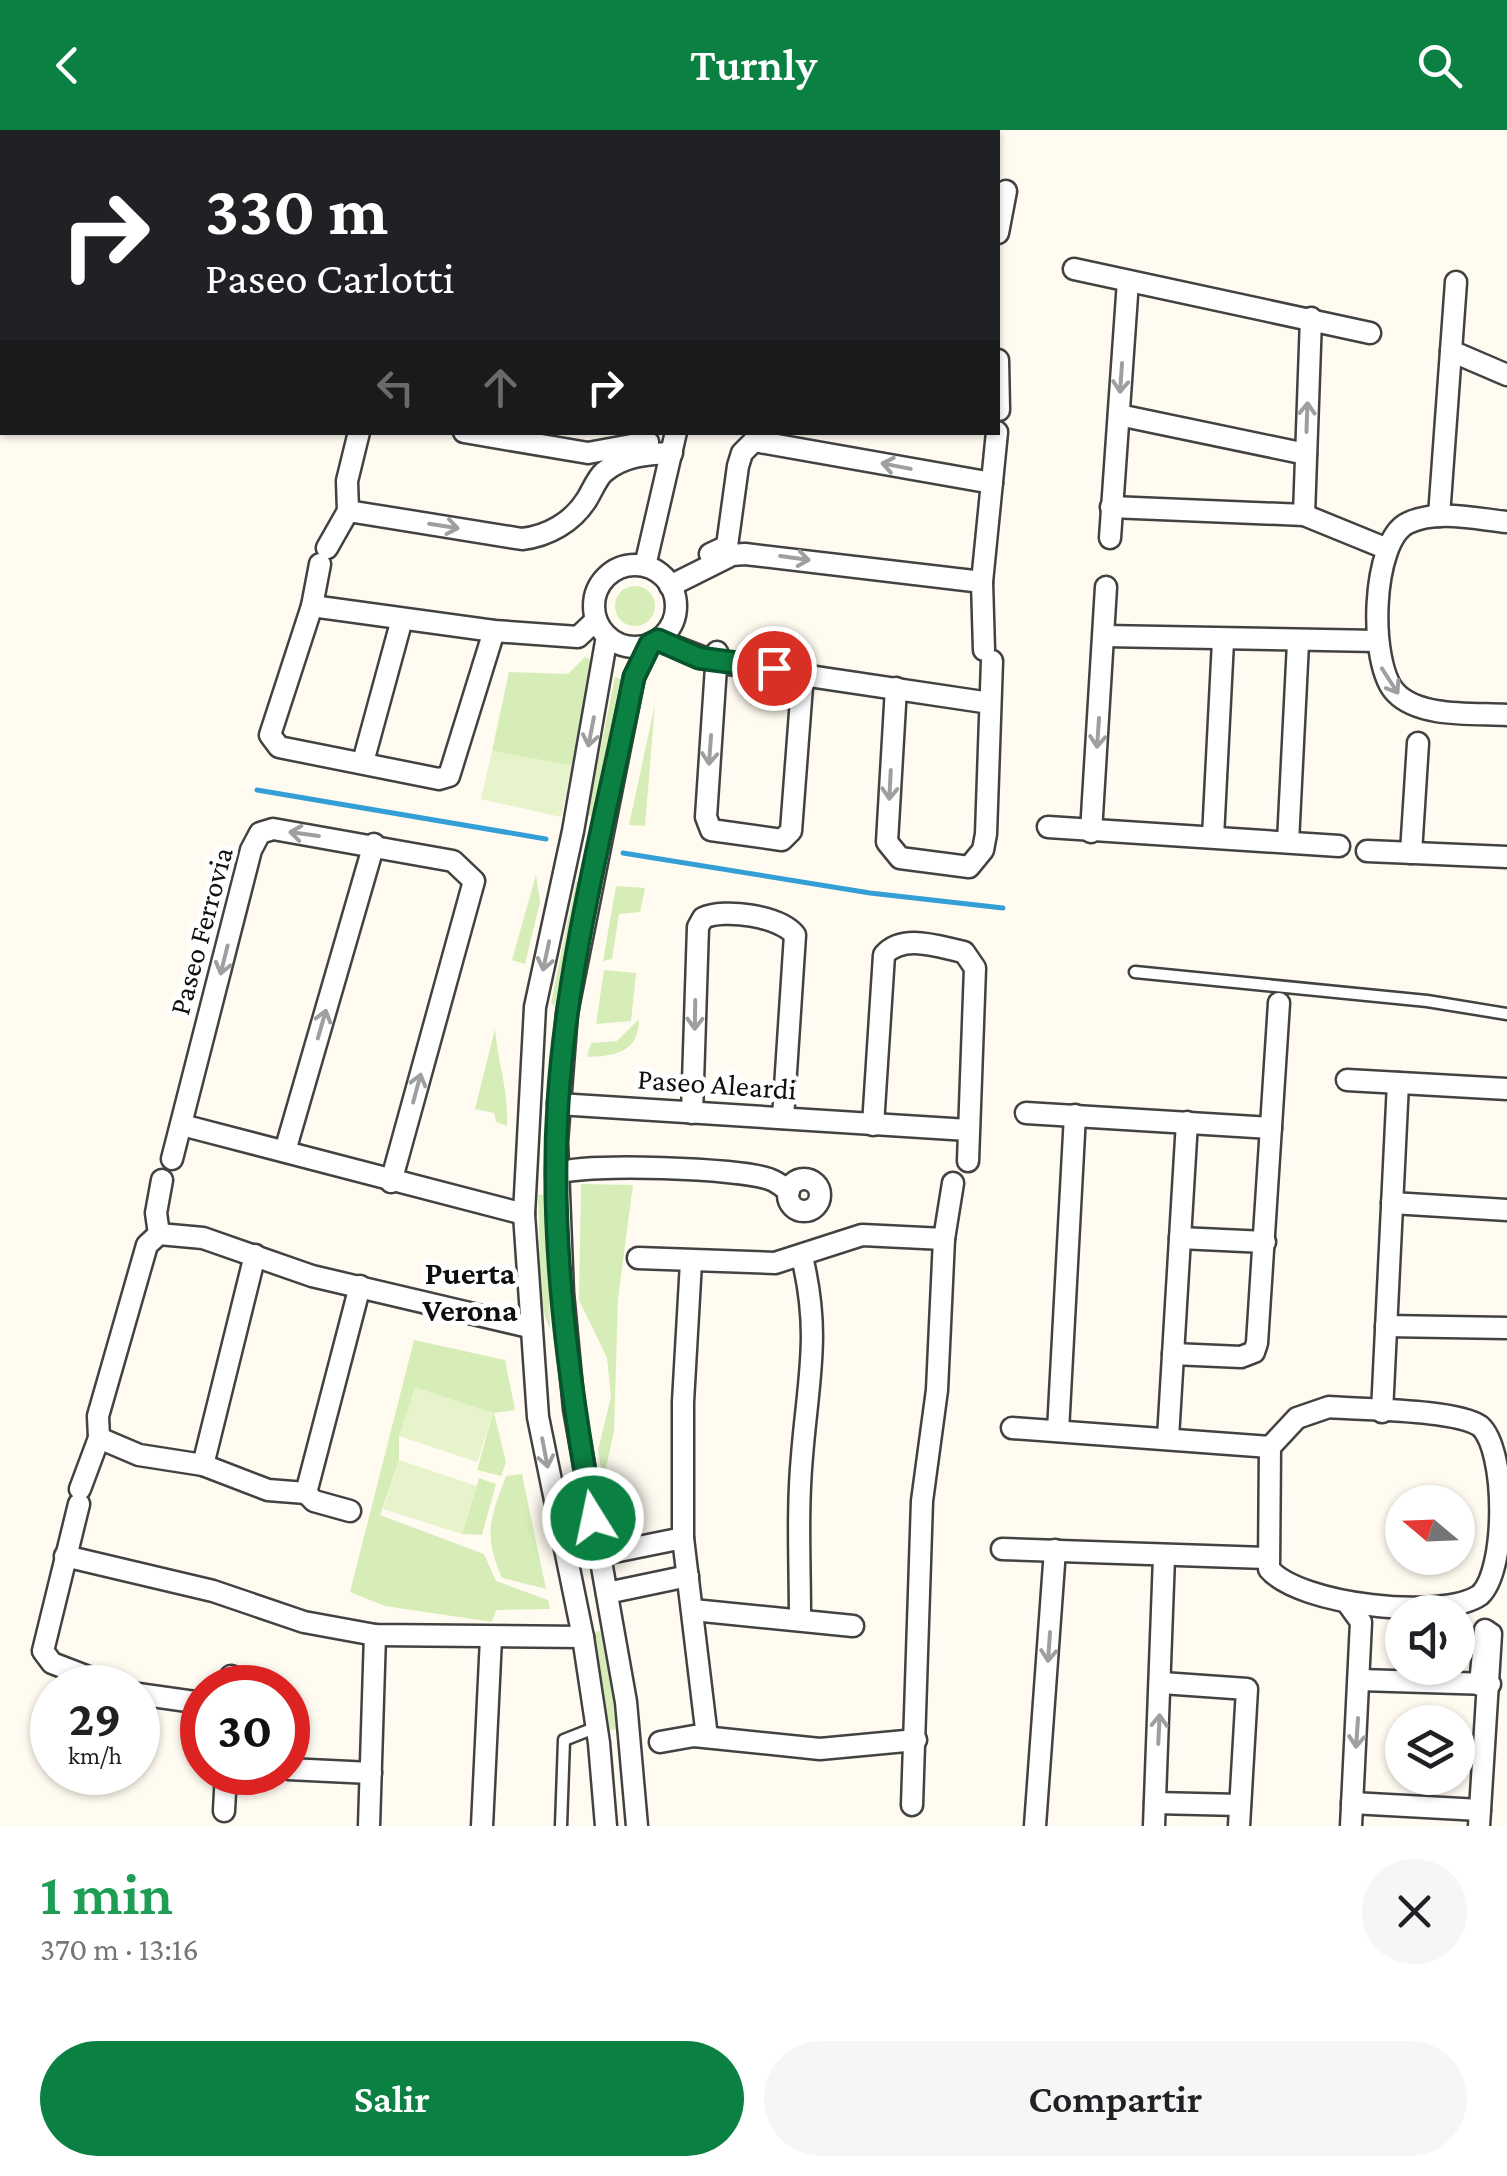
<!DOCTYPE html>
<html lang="es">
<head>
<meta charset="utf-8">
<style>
	:root { --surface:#fff; --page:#f6f6f6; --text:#202124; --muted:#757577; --accent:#0b8043 }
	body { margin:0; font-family:"Crimson Pro",serif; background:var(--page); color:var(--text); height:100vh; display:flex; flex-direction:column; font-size:38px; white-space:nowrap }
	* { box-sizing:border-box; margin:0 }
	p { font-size:32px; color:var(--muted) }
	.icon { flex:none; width:55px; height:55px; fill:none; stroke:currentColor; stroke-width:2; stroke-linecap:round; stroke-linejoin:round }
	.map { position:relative; height:1696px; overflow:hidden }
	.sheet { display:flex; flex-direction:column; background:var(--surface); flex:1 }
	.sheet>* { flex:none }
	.hud { position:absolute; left:0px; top:0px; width:1000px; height:305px; box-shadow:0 2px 8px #0004; background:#202124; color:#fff; overflow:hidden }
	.needle { width:65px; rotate:289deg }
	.controls { position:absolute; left:1385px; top:1355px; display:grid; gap:20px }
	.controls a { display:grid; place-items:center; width:90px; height:90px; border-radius:50%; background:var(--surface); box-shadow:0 2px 8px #0004; font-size:50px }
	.speed { position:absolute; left:30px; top:1535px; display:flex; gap:20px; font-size:50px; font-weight:700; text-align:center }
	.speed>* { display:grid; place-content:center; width:130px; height:130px; border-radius:50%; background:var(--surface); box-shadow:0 2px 8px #0004; line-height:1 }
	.speed small { font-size:25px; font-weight:400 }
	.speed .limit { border:15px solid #d22; background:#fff; color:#111 }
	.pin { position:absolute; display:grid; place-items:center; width:85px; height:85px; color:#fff; margin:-42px; border:5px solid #fff; border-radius:50%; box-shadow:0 2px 10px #0007 }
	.me { position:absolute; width:110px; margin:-55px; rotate:350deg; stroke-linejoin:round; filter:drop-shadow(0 0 8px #0008) }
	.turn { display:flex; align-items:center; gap:35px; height:210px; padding:0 40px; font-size:45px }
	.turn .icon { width:130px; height:130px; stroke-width:2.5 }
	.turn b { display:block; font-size:70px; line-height:85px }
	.lanes { display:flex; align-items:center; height:95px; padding:0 40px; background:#0003; justify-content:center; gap:50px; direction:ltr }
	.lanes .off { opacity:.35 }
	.round { display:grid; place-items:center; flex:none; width:105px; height:105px; border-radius:52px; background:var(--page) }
	.summary { display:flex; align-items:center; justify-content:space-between; height:170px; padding:0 40px }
	h1 { font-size:60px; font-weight:600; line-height:75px; color:#1e9e55 }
	.button { display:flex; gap:20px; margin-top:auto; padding:20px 40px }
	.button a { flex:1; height:115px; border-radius:60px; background:var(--accent); color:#fff; font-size:40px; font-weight:600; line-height:115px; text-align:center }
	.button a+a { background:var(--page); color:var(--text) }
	header { display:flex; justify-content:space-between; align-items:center; height:130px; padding:0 40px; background:var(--accent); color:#fff; font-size:45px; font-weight:600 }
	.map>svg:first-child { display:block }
	.green { fill:#d6edb8 }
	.pitch { fill:#e7f3ca }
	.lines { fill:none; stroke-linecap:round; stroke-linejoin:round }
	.stream { stroke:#349fd6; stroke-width:5 }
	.service-casing { stroke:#424242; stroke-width:15 }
	.minor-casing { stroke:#424242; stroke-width:25 }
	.service { stroke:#fff; stroke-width:10 }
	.minor { stroke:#fff; stroke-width:20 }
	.oneway { stroke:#9f9f9f }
	.route-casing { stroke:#07532c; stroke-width:25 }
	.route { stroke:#0b8043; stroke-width:18 }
	.labels { text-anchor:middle; stroke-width:10; stroke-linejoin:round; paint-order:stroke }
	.street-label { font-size:30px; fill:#0f0f0f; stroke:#fff }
	.neighbourhood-label { font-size:32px; font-weight:bold; fill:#0f0f0f; stroke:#fff }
</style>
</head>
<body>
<header><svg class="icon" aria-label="back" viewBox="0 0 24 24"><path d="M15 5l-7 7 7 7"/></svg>Turnly<svg class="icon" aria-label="search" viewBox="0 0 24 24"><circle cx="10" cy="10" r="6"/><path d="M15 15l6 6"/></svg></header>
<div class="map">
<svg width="1507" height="1696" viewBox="0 0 1507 1696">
	<rect width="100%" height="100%" fill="#fffbf1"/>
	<g class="green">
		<circle cx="635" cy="476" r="20"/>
		<polygon points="585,527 594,531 572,636 492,621 509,542 568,544"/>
		<polygon points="615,547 625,550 598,687 587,685"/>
		<polygon points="655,574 645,696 629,695"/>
		<polygon points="536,745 540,772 525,834 512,830"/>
		<polygon points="576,751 585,753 561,880 551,873"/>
		<polygon points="616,756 645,758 640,782 619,784 612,829 603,831"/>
		<polygon points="604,840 636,843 631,891 596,894"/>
		<path d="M639,889C639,922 616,926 587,927L591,913L617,911Z"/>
		<path d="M495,899C498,933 509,962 507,996L496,992L494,983L475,979Z"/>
		<polygon points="581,1054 633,1055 618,1169 614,1301 603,1352 598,1320 611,1267 607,1228 579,1170"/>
		<polygon points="547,1064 550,1200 541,1174 538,1065"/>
		<polygon points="414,1210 505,1230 515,1280 494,1283 506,1332 501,1346 477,1340 493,1283 399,1306 399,1330 380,1385 484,1424 496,1451 548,1470 550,1479 496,1480 492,1492 385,1476 350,1462"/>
		<path d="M522,1344L546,1459L502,1448C483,1404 490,1389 506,1346Z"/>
		<polygon points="479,1348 496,1354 482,1405 462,1404"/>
		<polygon points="600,1501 621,1599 608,1600 591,1503"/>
	</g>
	<g class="pitch">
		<polygon points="492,621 572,636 561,687 481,669"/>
		<polygon points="415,1257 493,1283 477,1332 399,1306"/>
		<polygon points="399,1330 477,1356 462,1404 383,1379"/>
	</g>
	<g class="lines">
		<g class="stream">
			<polyline points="257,660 546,709"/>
			<polyline points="623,723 870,763 1003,778"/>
		</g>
		<defs>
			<g id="service">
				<polyline points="1135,842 1427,871 1507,884"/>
				<polyline points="561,1696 564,1610 597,1597"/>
			</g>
			<g id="minor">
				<polyline points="59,2 59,0"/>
				<polyline points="165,2 166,0"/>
				<polyline points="274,2 274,0"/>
				<polyline points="419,2 419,0"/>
				<polyline points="0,28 2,28"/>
				<polyline points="998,103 1006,61"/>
				<polyline points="1074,139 1370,203"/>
				<polyline points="1456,152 1451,221 1507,245"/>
				<polyline points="998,230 999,280"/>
				<polyline points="1119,285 1306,324"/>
				<polyline points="464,302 588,323 648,312"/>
				<polyline points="1111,377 1304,385 1385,418"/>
				<path d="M348,381L522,409C548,406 573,392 587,369C592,361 597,348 604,342C624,325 648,324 672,323"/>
				<polyline points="1304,385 1311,188"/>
				<polyline points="1439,386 1451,221"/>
				<path d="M1507,392C1476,389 1437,379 1408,393C1371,410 1368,535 1396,563C1420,588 1475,583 1507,585"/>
				<polyline points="1110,408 1128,151"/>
				<polyline points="327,418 348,381 347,351 359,302"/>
				<polyline points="710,424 727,416 738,336 742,323 754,311 992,353"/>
				<polyline points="320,434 312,476 270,605 279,617 439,649 449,646 494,501"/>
				<circle cx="635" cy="476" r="41"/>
				<polyline points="645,436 676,302"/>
				<polyline points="982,452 984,520"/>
				<polyline points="670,456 732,425 745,424 982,452 997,302"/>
				<polyline points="312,476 494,501 578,507 596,490"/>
				<polyline points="1104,506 1377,511"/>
				<polyline points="658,510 715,532 990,573"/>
				<polyline points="717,522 706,687 711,700 782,710 791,701 803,543"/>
				<polyline points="896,558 887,712 900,728 969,737 983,720 986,704 992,531"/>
				<polyline points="363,632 402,489"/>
				<polyline points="1048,697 1339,716"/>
				<polyline points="1091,702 1106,457"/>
				<polyline points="1213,707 1223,511"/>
				<polyline points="1288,712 1298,513"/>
				<polyline points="1367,721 1507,727"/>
				<polyline points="1411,723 1418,613"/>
				<polyline points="1347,950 1507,959"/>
				<polyline points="558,974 968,1000"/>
				<path d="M692,983L698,797L703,788C724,778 780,786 795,805L783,988"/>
				<polyline points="1026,983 1271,998"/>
				<polyline points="182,995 524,1084"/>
				<path d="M873,995L884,825C903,803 939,817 964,822L975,838L968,1031"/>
				<polyline points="285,1021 374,714"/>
				<polyline points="172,1029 251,720 260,703 273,699 453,731 474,751 391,1052"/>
				<path d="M558,1043C588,1033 739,1038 769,1049C776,1051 783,1057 789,1061"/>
				<circle cx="804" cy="1065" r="16"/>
				<polyline points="1392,1073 1507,1080"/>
				<polyline points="159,1104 203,1108 312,1146 529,1197"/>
				<polyline points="159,1104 156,1083 162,1050"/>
				<polyline points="1180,1108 1265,1112"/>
				<polyline points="638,1128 775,1133 862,1105 944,1109"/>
				<polyline points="691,1132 683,1272 683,1408 707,1607"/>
				<polyline points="1386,1196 1507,1198"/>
				<polyline points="1173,1224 1241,1227 1254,1222 1257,1213 1279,873"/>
				<path d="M1329,1277C1362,1280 1455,1279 1480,1296C1507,1320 1507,1440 1480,1465C1443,1491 1299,1475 1269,1439L1270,1317L1297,1288Z"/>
				<polyline points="1382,1282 1398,953"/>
				<polyline points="1012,1298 1270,1317"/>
				<polyline points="1058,1301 1075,985"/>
				<polyline points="99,1308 139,1325 203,1335 268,1360 306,1363 314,1371 350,1381"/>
				<polyline points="1168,1308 1187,992"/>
				<polyline points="203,1335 255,1125"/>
				<polyline points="80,1359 99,1308 98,1286 147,1115 159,1104"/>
				<polyline points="306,1363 360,1156"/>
				<polyline points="79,1374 43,1521 52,1533 117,1558"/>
				<polyline points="1002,1419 1266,1428"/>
				<polyline points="599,1425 683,1408"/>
				<polyline points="65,1426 213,1461 304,1492 375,1505 583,1507"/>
				<polyline points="607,1463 688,1446"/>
				<polyline points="1348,1474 1361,1492 1351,1696"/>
				<polyline points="693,1480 853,1496"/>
				<path d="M800,1489C800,1435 797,1380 802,1326C808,1250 821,1204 802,1127"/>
				<polyline points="1360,1550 1490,1554"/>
				<polyline points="1162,1553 1247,1559 1239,1696"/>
				<polyline points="230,1558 231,1546"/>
				<polyline points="138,1564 202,1573"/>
				<polyline points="660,1612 694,1606 820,1619 916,1610"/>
				<polyline points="288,1639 371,1643"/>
				<polyline points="1155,1673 1240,1675"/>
				<polyline points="1352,1673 1480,1680"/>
				<polyline points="912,1675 922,1371 937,1260 944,1109 953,1053"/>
				<polyline points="224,1681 226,1642"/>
				<polyline points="369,1696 375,1505"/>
				<polyline points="482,1696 491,1508"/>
				<polyline points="606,1696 599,1613 583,1507 538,1287 524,1084 535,877 573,701 607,506"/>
				<polyline points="637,1696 626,1572 574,1279 563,1163 557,1012 567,883 634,547 650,514"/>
				<polyline points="1035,1696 1055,1420"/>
				<polyline points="1154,1696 1164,1427"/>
				<polyline points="1479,1696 1491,1504 1485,1500 1480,1555"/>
			</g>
		</defs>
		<use href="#service" class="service-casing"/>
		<use href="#minor" class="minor-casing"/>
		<use href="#service" class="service"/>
		<use href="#minor" class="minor"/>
	</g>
	<defs><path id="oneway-shaft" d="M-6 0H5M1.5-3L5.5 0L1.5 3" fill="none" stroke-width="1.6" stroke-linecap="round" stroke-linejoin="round" transform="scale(2.5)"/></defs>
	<g class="oneway">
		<use href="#oneway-shaft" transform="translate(1121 248) rotate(94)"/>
		<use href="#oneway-shaft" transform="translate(1307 287) rotate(-88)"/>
		<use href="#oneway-shaft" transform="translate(896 336) rotate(-169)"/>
		<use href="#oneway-shaft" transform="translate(444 396) rotate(9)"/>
		<use href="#oneway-shaft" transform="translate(795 428) rotate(8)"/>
		<use href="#oneway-shaft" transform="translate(1390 551) rotate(57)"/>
		<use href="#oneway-shaft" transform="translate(591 602) rotate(101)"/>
		<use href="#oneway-shaft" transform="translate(1098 603) rotate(94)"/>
		<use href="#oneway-shaft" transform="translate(710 620) rotate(94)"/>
		<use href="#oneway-shaft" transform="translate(890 655) rotate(93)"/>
		<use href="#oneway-shaft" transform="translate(304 704) rotate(-172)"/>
		<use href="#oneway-shaft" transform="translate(546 826) rotate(102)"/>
		<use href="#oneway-shaft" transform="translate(224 830) rotate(104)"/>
		<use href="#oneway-shaft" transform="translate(695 885) rotate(91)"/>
		<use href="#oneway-shaft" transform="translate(322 894) rotate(-74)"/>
		<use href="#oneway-shaft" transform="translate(417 958) rotate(-75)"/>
		<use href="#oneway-shaft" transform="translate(545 1323) rotate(79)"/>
		<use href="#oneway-shaft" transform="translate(1049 1517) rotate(94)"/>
		<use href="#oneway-shaft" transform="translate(1159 1599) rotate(-87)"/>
		<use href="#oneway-shaft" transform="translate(1357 1603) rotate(94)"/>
	</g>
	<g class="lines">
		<defs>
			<path id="route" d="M593,1388C569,1253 549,1111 558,973C567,830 606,687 634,547L650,514L658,510L699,528L774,538"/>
		</defs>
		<use href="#route" class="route-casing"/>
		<use href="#route" class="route"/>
	</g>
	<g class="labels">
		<g class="street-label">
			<text transform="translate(201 801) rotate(-75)" y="10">Paseo Ferrovia</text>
			<text transform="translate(717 954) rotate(4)" y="10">Paseo Aleardi</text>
		</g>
		<g class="neighbourhood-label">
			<text x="470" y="1154">Puerta<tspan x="470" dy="37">Verona</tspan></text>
		</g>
	</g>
</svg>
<div class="controls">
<a><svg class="needle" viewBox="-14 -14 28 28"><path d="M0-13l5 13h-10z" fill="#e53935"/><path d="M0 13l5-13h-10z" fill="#757577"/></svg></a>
<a><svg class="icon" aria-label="sound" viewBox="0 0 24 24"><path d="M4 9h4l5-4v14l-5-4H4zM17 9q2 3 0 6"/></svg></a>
<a><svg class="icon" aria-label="layers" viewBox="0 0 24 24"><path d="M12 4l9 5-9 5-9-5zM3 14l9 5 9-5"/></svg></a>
</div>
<div class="speed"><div>29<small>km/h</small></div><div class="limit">30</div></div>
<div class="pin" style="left:774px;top:538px;background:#d93025"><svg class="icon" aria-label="arrive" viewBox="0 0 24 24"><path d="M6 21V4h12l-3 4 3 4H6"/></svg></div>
<svg class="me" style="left:593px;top:1388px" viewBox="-20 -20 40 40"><circle r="17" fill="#0b8043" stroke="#fff" stroke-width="3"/><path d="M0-11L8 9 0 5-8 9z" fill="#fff"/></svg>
<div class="hud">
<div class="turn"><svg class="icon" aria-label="right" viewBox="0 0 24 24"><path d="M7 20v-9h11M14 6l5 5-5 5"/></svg><div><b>330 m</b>Paseo Carlotti</div></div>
<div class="lanes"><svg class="icon off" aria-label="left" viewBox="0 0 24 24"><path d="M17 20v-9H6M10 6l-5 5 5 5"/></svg><svg class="icon off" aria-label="ahead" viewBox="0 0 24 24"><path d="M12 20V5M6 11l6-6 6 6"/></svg><svg class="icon" aria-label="right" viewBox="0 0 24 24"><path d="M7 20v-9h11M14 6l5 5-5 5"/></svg></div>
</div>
</div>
<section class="sheet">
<div class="summary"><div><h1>1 min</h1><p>370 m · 13:16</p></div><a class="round"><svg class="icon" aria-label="close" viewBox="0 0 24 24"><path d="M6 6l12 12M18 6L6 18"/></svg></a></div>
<div class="button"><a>Salir</a><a>Compartir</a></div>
</section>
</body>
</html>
